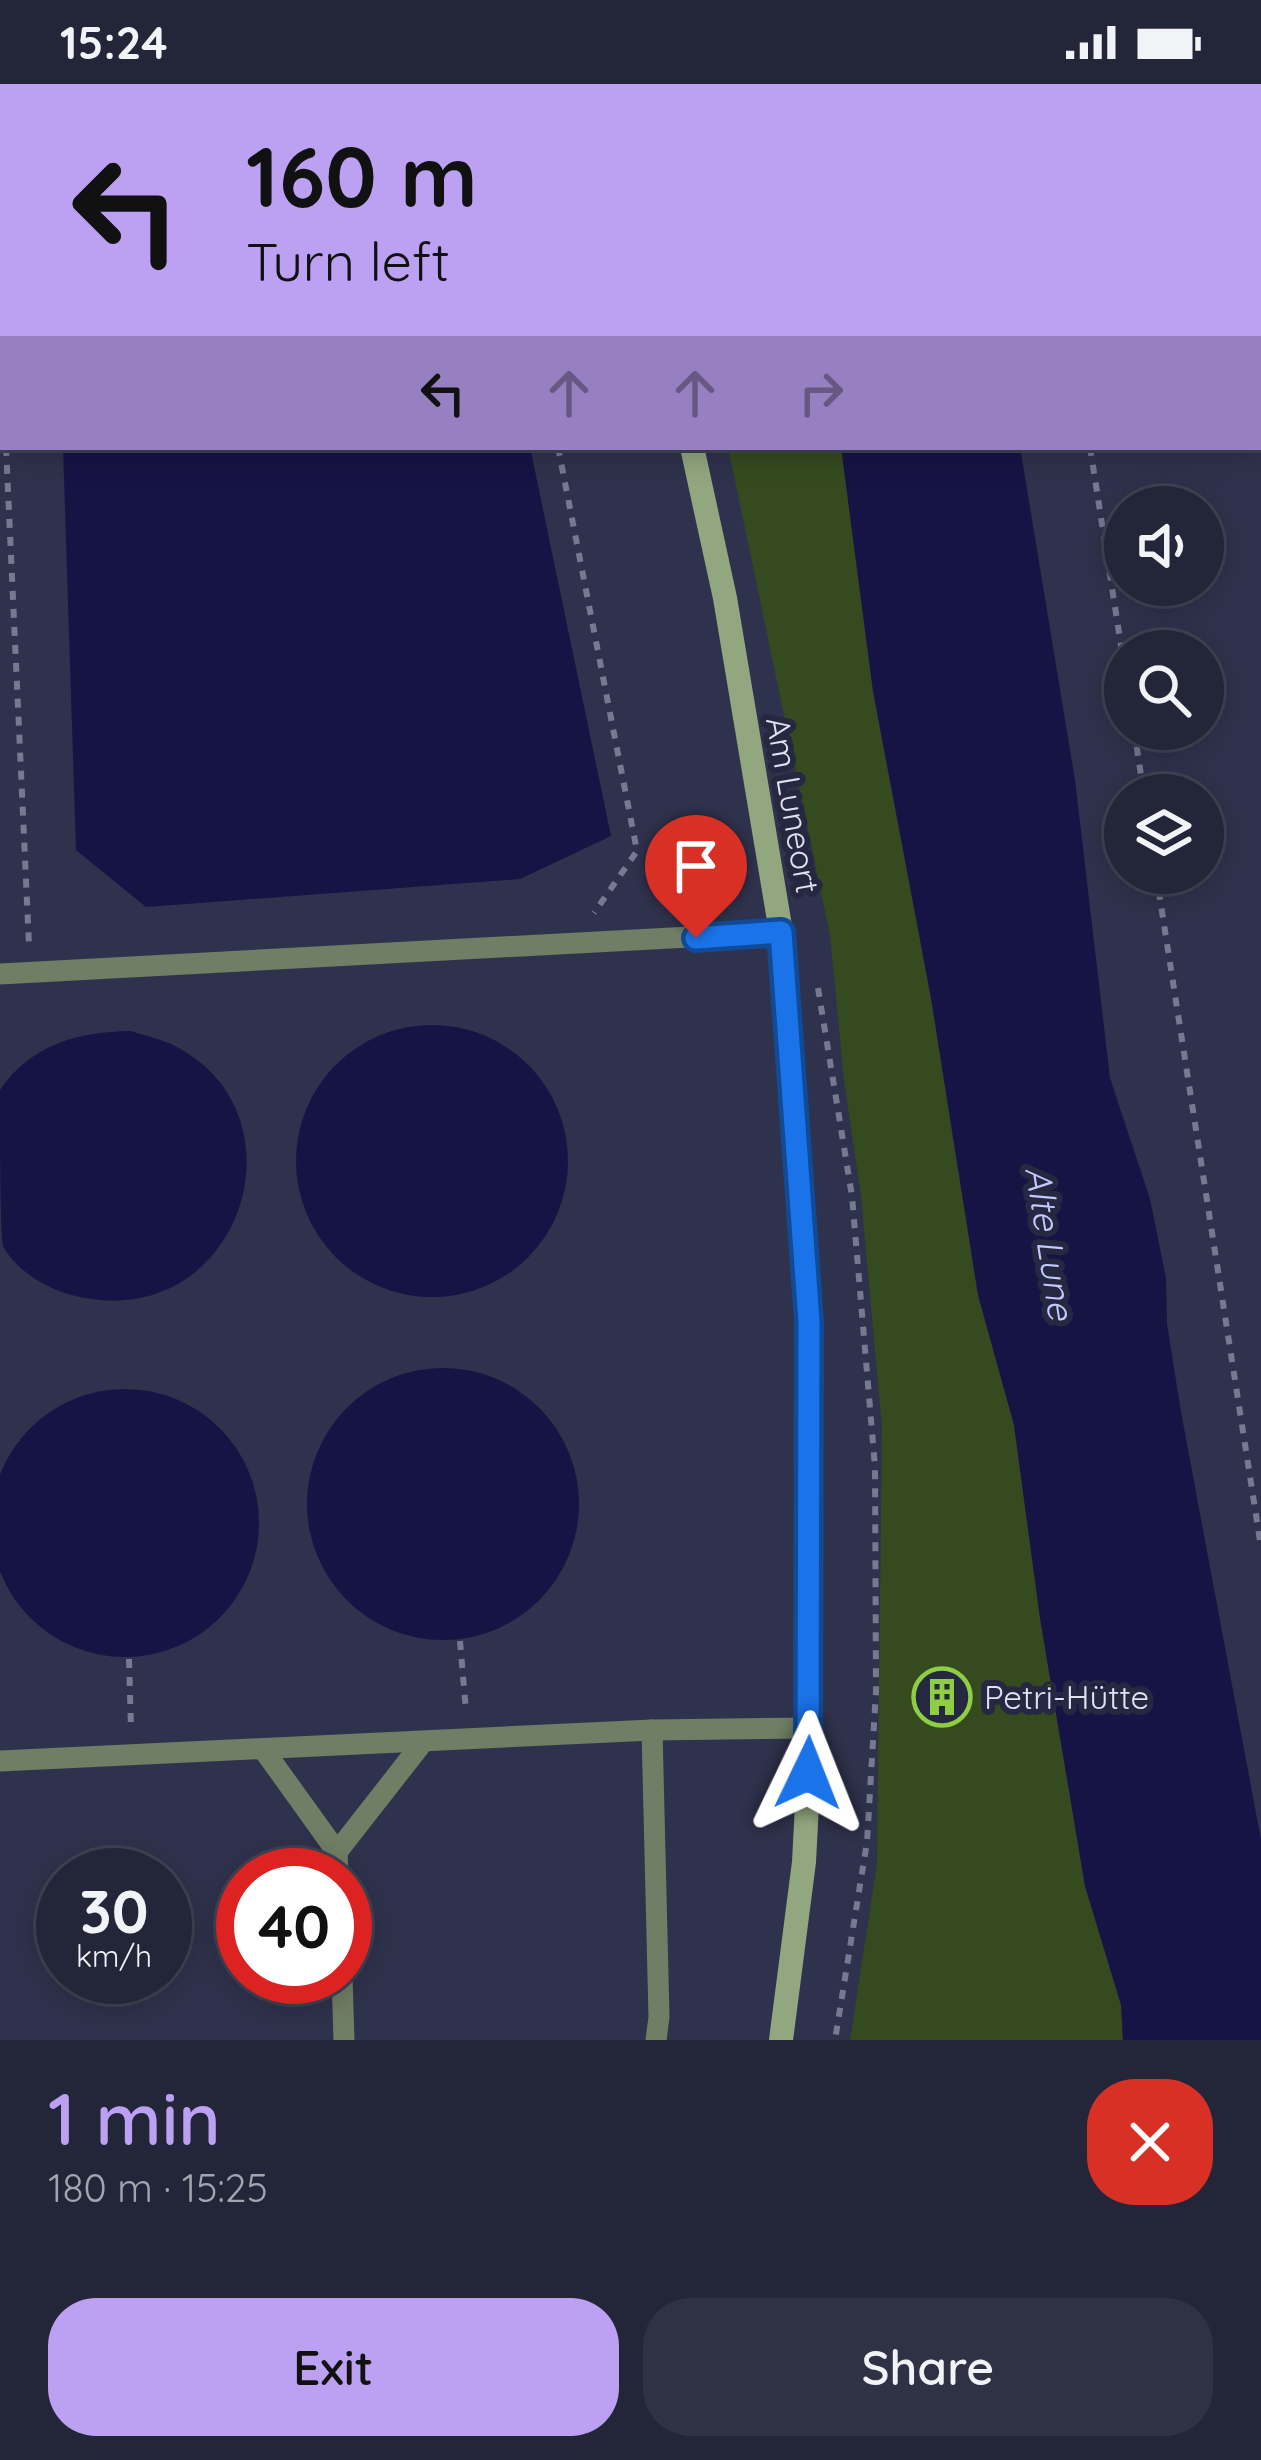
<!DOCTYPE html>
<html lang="en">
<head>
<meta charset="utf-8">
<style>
	:root { --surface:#232639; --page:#2f3244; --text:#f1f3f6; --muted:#a3a5ae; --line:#404353; --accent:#bca0f2 }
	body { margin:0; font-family:Quicksand,sans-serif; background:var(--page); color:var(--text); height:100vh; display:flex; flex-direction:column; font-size:45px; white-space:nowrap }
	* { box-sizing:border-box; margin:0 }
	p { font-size:39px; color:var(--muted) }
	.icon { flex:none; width:66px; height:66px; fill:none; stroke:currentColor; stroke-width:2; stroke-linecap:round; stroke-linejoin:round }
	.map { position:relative; height:1956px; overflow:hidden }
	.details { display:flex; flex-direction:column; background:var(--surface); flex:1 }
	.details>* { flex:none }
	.top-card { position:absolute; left:0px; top:0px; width:1263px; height:366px; box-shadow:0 6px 30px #0003,0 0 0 3px var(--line); background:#bca0f2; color:#111; overflow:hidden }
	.fabs { position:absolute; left:1104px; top:402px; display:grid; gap:24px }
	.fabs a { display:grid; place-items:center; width:120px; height:120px; border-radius:50%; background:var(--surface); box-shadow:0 6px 30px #0003,0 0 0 3px var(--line); font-size:60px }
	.speed { position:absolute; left:36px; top:1764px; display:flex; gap:24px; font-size:60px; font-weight:700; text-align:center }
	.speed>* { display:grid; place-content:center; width:156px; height:156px; border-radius:50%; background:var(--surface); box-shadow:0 6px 30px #0003,0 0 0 3px var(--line); line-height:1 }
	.speed small { font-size:30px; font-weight:400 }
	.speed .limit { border:18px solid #d22; background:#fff; color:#111 }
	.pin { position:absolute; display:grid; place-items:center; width:102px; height:102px; color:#fff; margin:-123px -51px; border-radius:50% 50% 50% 0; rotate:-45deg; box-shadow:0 0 12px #0007 }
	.pin .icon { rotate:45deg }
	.me { position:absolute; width:132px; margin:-66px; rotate:2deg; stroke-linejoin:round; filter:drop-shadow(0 0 9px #0008) }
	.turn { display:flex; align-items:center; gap:42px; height:252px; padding:0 48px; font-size:54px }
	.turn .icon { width:156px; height:156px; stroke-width:2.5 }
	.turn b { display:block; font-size:84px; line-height:102px }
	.lanes { display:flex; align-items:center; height:114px; padding:0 48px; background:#0003; justify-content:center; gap:60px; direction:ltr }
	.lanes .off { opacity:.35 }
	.round { display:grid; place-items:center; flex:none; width:126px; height:126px; border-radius:48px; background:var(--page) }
	.headline { display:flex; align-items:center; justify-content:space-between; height:204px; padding:0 48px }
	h1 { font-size:72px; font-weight:600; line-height:90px; color:var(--accent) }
	.action { display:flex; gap:24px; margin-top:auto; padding:24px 48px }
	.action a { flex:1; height:138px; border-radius:48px; background:var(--accent); color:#111; font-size:48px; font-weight:600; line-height:138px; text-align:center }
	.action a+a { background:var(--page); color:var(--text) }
	.status { display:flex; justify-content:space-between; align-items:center; height:84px; padding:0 60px; background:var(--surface); direction:ltr }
	.status svg { height:33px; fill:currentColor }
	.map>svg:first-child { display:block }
	.green { fill:#354b1f }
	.water { fill:#161345 }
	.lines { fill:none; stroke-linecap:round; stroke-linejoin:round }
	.path { stroke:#76798f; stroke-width:6; stroke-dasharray:9 9; stroke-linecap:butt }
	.lane { stroke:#707e65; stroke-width:21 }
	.secondary { stroke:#92a77f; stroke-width:24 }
	.route-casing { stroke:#114b97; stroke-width:30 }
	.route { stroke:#1a73e8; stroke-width:21 }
	.labels { text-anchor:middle; stroke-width:12; stroke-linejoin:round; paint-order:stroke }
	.street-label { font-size:33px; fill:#e0e2f3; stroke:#262841 }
	.poi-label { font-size:33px; fill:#e0e2f3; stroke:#262841; text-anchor:start }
	.water-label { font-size:36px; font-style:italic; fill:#c2c9fd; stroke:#262841 }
</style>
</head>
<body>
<div class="status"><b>15:24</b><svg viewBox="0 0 49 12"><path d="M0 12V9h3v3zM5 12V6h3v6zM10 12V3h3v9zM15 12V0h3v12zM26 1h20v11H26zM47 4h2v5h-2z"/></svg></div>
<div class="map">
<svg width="1261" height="1956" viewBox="0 0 1261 1956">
	<rect width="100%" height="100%" fill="#2f324c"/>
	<polygon class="green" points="728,363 841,363 873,607 931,914 978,1211 1014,1341 1040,1534 1085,1802 1121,1921 1123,1956 850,1956 877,1780 882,1343 861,1112 844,996 830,851"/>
	<g class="water">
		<polygon points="741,0 947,0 948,3 742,3"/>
		<polygon points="63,363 530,363 611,752 520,795 146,823 76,766"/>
		<polygon points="841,363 1020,363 1075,696 1110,994 1150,1115 1166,1194 1167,1240 1181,1328 1261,1756 1261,1956 1123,1956 1121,1921 1085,1802 1040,1534 1014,1341 978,1211 931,914 873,607"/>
		<circle cx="432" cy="1077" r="136"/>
		<path d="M131,947C145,952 162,955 175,962C314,1033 236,1258 68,1210C44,1203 15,1185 3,1162C0,1144 0,1034 0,1006C32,960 77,948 131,947Z"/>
		<circle cx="443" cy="1420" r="136"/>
		<circle cx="125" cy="1439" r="134"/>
	</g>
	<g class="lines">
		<g class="path">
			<polyline points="1007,0 1008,3"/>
			<polyline points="2,284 3,296"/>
			<polyline points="6,363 29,861"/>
			<polyline points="558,363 637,767 594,829"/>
			<polyline points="1090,363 1125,587"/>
			<polyline points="1134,645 1144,711"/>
			<polyline points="1156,789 1261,1463"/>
			<polyline points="818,904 852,1112 875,1383 876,1607 867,1758 835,1956"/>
			<polyline points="460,1557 466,1627"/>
			<polyline points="129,1575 131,1644"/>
		</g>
		<g class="lane">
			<polyline points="0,890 781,848"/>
			<polyline points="652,1646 659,1933 656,1956"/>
			<polyline points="263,1665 337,1768 338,1791"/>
			<polyline points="0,1677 652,1646 811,1644"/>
			<polyline points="337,1768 423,1658"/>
			<polyline points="342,1893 344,1956"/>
		</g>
		<g class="secondary">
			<polyline points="594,0 595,3"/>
			<polyline points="692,363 725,514 781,848 809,1237 811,1644 804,1778 781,1956"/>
		</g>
	</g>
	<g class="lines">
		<defs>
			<polyline id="route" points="696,854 781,848 809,1237 808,1689"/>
		</defs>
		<use href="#route" class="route-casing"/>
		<use href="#route" class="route"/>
	</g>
	<defs>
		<symbol id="building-ring" viewBox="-11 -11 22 22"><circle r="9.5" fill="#262841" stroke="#8ece43" stroke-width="1.5"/><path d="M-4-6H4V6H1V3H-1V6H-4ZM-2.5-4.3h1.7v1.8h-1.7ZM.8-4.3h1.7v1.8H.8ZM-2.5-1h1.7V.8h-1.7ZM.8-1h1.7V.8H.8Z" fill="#8ece43"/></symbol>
	</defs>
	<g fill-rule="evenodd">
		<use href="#building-ring" x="909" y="1580" width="66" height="66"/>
	</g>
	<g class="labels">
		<g class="street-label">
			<text transform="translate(793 721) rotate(80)" y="12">Am Luneort</text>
		</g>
		<g class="poi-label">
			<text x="984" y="1625">Petri-Hütte</text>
		</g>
		<g class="water-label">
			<text transform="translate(1050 1159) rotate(81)" y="13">Alte Lune</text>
		</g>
	</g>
</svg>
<div class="fabs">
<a><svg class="icon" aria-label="sound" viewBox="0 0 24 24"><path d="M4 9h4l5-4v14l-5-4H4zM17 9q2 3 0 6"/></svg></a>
<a><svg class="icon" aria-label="search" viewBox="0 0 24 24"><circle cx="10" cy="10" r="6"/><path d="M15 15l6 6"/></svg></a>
<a><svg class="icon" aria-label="layers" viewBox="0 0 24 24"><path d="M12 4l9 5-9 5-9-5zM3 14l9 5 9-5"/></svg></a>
</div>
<div class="speed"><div>30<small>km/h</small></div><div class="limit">40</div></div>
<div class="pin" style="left:696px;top:854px;background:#d93025"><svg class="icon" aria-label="arrive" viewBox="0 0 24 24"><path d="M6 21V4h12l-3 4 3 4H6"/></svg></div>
<svg class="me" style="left:808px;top:1689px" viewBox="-20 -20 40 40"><path d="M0-17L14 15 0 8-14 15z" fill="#1a73e8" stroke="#fff" stroke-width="4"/></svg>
<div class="top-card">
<div class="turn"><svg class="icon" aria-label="left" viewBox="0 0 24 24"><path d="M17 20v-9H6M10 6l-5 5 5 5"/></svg><div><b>160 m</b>Turn left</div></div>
<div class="lanes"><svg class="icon" aria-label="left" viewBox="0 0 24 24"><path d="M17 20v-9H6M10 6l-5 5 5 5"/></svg><svg class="icon off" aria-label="ahead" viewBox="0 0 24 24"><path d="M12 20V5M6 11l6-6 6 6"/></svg><svg class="icon off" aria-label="ahead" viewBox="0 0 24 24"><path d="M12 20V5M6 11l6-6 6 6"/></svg><svg class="icon off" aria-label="right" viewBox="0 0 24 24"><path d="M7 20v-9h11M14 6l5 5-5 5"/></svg></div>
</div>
</div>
<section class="details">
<div class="headline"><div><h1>1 min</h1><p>180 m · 15:25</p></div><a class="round" style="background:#d93025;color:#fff"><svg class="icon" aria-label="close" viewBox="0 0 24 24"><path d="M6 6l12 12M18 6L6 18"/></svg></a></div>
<div class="action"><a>Exit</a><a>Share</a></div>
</section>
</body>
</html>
